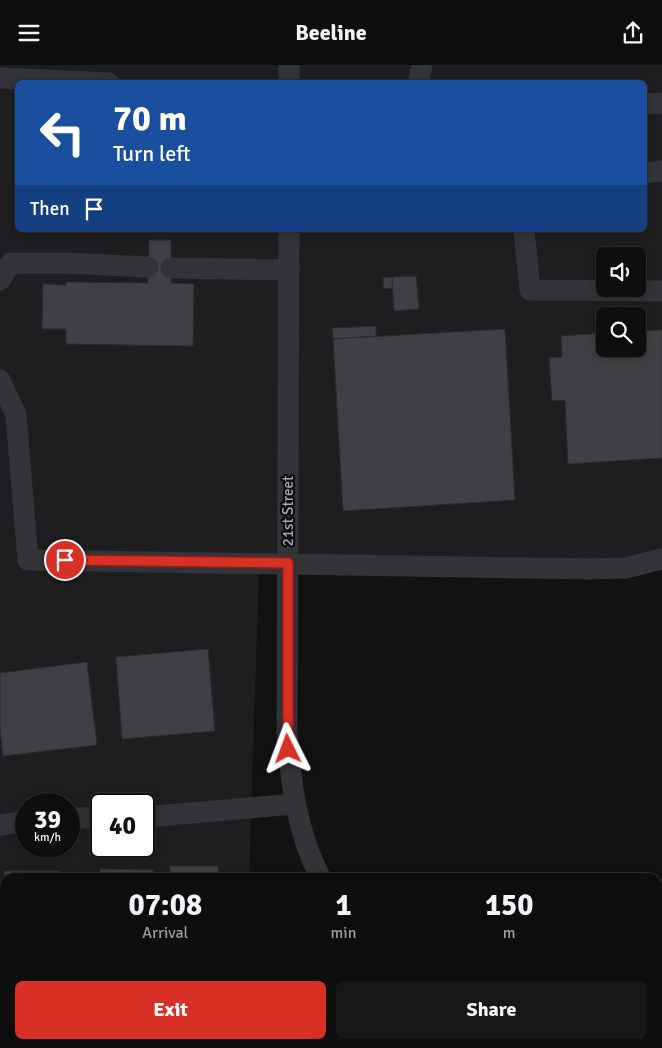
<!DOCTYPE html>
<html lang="en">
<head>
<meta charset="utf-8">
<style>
	:root { --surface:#0e0e0e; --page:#171717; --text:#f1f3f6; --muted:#9b9c9e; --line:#2e2e2e; --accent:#d93025 }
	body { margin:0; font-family:Signika,sans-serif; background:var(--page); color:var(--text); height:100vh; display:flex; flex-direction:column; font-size:19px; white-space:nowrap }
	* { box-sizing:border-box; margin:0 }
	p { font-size:16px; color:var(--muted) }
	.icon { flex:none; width:28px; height:28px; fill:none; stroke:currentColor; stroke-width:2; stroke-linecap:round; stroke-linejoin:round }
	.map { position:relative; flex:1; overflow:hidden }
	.sheet { position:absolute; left:0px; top:808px; width:662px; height:176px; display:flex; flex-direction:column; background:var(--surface); border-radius:15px 15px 0 0; box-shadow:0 2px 12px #0003,0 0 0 1px var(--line) }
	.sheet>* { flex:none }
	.hud { position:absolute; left:15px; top:15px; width:632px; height:152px; border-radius:8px; box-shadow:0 2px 12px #0003,0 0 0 1px var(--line); background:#1a4fa0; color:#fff; overflow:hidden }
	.buttons { position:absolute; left:596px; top:182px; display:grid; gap:10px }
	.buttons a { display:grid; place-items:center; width:50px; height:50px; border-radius:8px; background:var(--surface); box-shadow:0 2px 12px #0003,0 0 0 1px var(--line); font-size:25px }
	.speed { position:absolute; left:15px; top:728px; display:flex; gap:10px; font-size:25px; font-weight:700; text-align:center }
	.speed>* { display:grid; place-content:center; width:65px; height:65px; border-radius:50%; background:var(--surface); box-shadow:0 2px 12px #0003,0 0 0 1px var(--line); line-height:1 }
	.speed small { font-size:12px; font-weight:400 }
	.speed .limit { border:2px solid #111; border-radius:8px; background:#fff; color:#111 }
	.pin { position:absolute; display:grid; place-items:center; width:42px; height:42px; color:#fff; margin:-21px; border:2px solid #fff; border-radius:50%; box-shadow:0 1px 5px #0007 }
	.me { position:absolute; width:55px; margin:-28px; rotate:357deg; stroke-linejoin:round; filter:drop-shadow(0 0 4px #0008) }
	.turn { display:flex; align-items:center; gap:18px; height:105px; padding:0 15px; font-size:22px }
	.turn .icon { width:65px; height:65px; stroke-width:2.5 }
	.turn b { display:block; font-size:35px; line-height:42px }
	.then { display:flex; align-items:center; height:48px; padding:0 15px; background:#0003; gap:10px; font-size:19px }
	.eta { display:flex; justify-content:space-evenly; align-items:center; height:85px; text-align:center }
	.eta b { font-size:30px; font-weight:800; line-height:35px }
	.button { display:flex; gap:10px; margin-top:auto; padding:10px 15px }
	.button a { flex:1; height:58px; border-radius:8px; background:var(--accent); color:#fff; font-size:20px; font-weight:800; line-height:58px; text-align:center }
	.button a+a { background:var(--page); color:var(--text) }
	header { display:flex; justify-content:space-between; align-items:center; height:65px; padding:0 15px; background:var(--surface); font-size:22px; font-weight:800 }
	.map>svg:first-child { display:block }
	.built { fill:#1e1e20; fill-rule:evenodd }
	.building { fill:#3e4043; stroke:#2c2c2f }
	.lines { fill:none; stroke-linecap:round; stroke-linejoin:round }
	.minor { stroke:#333438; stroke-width:21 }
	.route-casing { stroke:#8d1f18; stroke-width:12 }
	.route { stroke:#d93025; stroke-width:9 }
	.labels { text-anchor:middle; stroke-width:4.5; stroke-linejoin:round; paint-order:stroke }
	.street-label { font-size:15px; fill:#a3aab4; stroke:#0d0d0e }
</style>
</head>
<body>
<header><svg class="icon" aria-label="menu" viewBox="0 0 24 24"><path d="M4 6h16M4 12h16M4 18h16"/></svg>Beeline<svg class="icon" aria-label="share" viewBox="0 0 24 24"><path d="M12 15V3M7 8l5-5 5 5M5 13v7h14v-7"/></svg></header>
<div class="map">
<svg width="662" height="983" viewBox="0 0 662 983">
	<rect width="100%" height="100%" fill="#121213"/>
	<path class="built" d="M0,0H662V494L259,505L249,812H5V979H244V983H0ZM18,18H645V165H18ZM605,191H638V224H605ZM605,251H638V284H605ZM26,739H69V781H26ZM101,739H144V781H101Z"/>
	<g class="building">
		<polygon points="149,175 171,175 171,218 194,219 193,281 66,279 66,264 42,264 43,219 66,220 66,217 148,218"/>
		<polygon points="416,211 419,244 394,246 392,212"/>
		<polygon points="392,212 392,223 384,224 383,213"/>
		<polygon points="376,261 376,271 333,274 332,263"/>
		<polygon points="505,264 515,435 343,446 333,274"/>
		<polygon points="662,265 662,393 568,399 565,335 552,336 549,293 562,292 561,271 605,268 605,284 638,284 638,266"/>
		<polygon points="208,584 215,666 122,674 116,592"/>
		<polygon points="87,597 97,680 3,691 0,665 0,608"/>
		<rect x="170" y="801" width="48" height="11"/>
		<polygon points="100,804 153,805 153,812 99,812"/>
		<polygon points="4,806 59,806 59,812 5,812 5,874"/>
		<rect x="161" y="979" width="69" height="4"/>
	</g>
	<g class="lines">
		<g class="minor">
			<polyline points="289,0 289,18"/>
			<polyline points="0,13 109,18"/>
			<polyline points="418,18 422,0"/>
			<polyline points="645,39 662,38"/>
			<polyline points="645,108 662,106"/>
			<path d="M289,165L287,669C291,718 297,768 320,812"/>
			<polyline points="524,165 530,225 662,226"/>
			<polyline points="171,203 289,205"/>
			<polyline points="0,215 11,198 66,198 148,202"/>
			<polyline points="0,315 16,350 28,495 592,504 626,503 662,494"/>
			<polyline points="144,752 295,739"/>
			<polyline points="69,753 101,753"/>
			<polyline points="0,760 26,756"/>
			<polyline points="0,976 5,983"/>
			<polyline points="423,979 426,983"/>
		</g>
	</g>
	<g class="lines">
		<defs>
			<polyline id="route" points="65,495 288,498 288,684"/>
		</defs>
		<use href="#route" class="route-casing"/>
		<use href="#route" class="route"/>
	</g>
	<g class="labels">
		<g class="street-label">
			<text transform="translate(288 446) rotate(-90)" y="5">21st Street</text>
		</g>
	</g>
</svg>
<div class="buttons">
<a><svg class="icon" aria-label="sound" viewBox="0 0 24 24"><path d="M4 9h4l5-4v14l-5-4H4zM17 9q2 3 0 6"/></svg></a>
<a><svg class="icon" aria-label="search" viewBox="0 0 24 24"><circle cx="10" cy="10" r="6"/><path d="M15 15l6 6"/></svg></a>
</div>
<div class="speed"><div>39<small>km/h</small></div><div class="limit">40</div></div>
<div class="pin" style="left:65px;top:495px;background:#d93025"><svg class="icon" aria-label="arrive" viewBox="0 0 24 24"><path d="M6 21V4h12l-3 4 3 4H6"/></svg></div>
<svg class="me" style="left:288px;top:684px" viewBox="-20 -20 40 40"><path d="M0-17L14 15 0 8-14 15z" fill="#d93025" stroke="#fff" stroke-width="4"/></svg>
<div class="hud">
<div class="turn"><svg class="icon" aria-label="left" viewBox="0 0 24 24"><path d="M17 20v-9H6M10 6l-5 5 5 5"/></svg><div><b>70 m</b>Turn left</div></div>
<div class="then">Then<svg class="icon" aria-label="arrive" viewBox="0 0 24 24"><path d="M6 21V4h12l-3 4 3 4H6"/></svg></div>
</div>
<section class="sheet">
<div class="eta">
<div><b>07:08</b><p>Arrival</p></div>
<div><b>1</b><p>min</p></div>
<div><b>150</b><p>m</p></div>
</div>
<div class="button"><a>Exit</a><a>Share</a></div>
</section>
</div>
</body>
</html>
